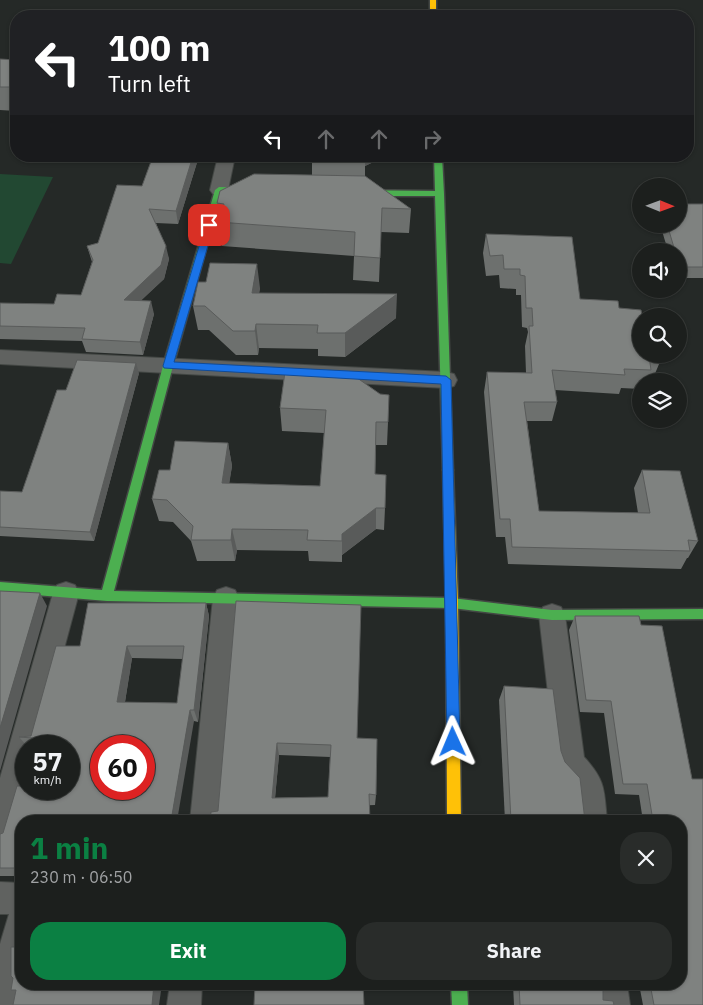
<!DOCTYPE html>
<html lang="en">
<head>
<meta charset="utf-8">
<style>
	:root { --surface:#1c1f1d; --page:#292c2a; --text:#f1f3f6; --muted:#a0a2a4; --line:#3a3d3b; --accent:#0b8043 }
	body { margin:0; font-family:"IBM Plex Sans",sans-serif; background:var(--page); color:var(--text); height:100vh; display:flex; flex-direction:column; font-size:19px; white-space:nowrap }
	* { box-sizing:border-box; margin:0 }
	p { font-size:16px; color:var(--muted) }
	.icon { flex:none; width:28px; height:28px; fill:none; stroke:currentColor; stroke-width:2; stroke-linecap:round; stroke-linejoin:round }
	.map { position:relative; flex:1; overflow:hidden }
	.side { position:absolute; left:15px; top:815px; width:672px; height:175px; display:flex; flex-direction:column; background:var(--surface); border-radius:20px; box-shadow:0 1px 4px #0004,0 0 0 1px var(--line) }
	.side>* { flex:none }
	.hud { position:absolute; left:10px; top:10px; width:684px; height:152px; border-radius:20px; box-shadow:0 1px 4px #0004,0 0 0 1px var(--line); background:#202124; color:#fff; overflow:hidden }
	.needle { width:32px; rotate:91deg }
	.buttons { position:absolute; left:632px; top:178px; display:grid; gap:10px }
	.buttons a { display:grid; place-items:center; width:55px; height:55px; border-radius:50%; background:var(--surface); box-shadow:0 1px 4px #0004,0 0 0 1px var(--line); font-size:25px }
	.speed { position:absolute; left:15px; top:735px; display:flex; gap:10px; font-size:25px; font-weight:700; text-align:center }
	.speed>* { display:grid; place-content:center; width:65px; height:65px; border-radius:50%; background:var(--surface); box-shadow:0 1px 4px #0004,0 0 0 1px var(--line); line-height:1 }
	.speed small { font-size:12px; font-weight:400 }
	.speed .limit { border:8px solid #d22; background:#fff; color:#111 }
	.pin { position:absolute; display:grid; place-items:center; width:42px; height:42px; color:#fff; margin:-21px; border-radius:10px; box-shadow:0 2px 8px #0006 }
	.me { position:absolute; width:55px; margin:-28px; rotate:359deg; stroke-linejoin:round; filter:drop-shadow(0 0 4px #0008) }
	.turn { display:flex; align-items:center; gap:18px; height:105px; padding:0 15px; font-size:22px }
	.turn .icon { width:65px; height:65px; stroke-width:2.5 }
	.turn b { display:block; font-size:35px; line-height:42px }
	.lanes { display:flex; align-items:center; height:48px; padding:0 15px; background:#0003; justify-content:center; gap:25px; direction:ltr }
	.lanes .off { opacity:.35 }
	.round { display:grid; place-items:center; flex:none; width:52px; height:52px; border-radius:20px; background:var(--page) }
	.summary { display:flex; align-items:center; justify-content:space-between; height:85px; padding:0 15px }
	h1 { font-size:30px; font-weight:700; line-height:38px; color:var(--accent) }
	.cta { display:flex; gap:10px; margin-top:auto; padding:10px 15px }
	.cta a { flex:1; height:58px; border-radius:20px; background:var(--accent); color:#fff; font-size:20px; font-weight:700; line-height:58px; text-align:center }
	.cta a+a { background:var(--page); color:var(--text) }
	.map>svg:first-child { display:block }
	.green { fill:#224832 }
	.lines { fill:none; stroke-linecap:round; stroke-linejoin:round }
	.street-casing { stroke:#434744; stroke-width:2 }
	.fast-casing { stroke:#434744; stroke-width:3 }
	.slow-casing { stroke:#434744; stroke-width:3 }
	.street { fill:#606260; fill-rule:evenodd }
	.fast { fill:#4caf50; fill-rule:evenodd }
	.slow { fill:#ffc107; fill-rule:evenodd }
	.wall { fill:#6d706e; fill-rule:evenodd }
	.shaded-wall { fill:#595b5a }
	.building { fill:#7f8280; stroke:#595b5a; fill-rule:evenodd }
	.route { fill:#1a73e8; stroke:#114b97 }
</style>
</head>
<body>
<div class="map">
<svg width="703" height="1005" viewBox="0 0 703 1005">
	<rect width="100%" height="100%" fill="#252927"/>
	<polygon class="green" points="0,174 53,177 11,264 0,263"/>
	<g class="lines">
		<defs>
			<g id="street">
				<polygon points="218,156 235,156 228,190 225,194 219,195 213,194 210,190"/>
				<polygon points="0,350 446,372 454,374 457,380 454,386 446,388 0,364"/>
				<polygon points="66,582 75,585 79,593 38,746 26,746 26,788 11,841 0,845 0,778 53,593 57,585"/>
				<polygon points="226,587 235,590 239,598 220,821 190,821 213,598 217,590"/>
				<path d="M552,604L561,607L565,615L584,757C606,781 604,790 607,821H577L574,789L560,773L556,763L539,615L543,607Z"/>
				<polygon points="0,882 21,883 21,984 23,984 19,1005 0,1005 0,944 9,914 0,914"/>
				<polygon points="170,984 202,984 201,1005 167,1005"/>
				<polygon points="595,984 627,984 630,1005 596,1005"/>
			</g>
			<g id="fast">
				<polygon points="434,156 442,156 444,194 453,470 448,474 443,470 435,196 351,196 347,193 351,190 435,191"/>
				<polygon points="219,187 258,188 262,191 258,194 222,193 173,366 114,591 452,598 552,610 703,609 703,619 552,620 452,608 107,601 0,592 0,582 102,590 163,366 215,190"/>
				<polygon points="451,984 467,984 468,1005 452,1005"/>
			</g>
			<g id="slow">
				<rect x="430" y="0" width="6" height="16"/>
				<polygon points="448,466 453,470 458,603 461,821 447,821 446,603 443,470"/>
			</g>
		</defs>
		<use href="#street" class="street-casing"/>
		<use href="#fast" class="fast-casing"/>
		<use href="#slow" class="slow-casing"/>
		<use href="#street" class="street"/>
		<use href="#fast" class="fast"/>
		<use href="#slow" class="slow"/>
	</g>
	<g class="wall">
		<polygon points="0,59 16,60 16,111 0,110"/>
		<polygon points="199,156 178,224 156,223 169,259 164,279 141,300 154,314 143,355 86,352 82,341 0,339 0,326 54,304 81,295 92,262 87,246 98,243 142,186"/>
		<polygon points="312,156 386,156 365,166 365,176 411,209 409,233 381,232 379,282 353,280 354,256 222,246 217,203 312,175"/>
		<polygon points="703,204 703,278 679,278 679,251 668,251 660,224 679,224"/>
		<polygon points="486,234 580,299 619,308 641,354 662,357 654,376 649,376 646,381 641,381 641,389 621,388 619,394 555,390 557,402 552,421 527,421 539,511 638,513 634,488 642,470 698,541 688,558 687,558 681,569 508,564 505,537 496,537 484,392 487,372 526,373 525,346 528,332 527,328 522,327 521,295 516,295 516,289 500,288 499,275 486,276 483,253"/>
		<polygon points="206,282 260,288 259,293 396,318 345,357 318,356 318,349 259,348 258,355 236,355 209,330 198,330 193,306"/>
		<polygon points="285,372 388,422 387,445 376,445 375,474 385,508 384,530 376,529 342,555 342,562 309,561 308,551 237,550 235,561 197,561 191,541 173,522 159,521 152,499 170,470 228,443 232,466 229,483 320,486 324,433 282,431 280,408"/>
		<polygon points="139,373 94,541 0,536 0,491 22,492"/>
		<path d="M236,601L357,738L376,795L375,805L218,811ZM279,755L330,757L328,797L275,798Z"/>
		<path d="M206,603L209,616L198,722L194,721L21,821V876H0V834L69,789V746H27L19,737L31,736L80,646ZM132,658L183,659L177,703L125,702Z"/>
		<polygon points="575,616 639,616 641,625 662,626 692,779 703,779 703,1005 643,1005 639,984 681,984 681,821 643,821 639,795 615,794 604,713 580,712 569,630"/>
		<polygon points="504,686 561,751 585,821 505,821 499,700"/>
		<polygon points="513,984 603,984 603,1000 614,1005 514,1005"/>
	</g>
	<g class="shaded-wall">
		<polygon points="193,156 199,156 178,224 176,211"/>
		<polygon points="365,156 386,156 365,166"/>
		<polygon points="166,246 169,259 164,279 128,313 124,300"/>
		<polygon points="257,264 260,288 255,317 252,293"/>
		<polygon points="397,294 396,318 345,357 345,333"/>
		<polygon points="151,301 154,314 143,355 140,342"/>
		<polygon points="256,324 259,348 258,355 255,331"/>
		<polygon points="136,363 139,373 94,541 90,532"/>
		<polygon points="228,443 232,466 226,505 222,483"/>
		<polygon points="376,508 376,529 342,555 342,562 342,534"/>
		<polygon points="232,529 237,550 235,561 231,540"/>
		<polygon points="40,593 47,606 0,771 0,728"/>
		<polygon points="206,603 209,616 198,722 194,710"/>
		<polygon points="127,646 132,658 123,714 117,702"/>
		<polygon points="190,710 194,721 177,821 171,821"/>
		<polygon points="277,743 279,755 274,809 272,798"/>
		<polygon points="154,984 162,984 159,1005 152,1005"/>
	</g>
	<g class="building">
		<polygon points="0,59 16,60 16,87 0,87"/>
		<polygon points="153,156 193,156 176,211 149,209 166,246 161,265 124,300 151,301 140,342 82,339 85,328 0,326 0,303 54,304 57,294 81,295 93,260 87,246 98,243 117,185 142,186"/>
		<rect x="312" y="156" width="53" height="4"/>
		<polygon points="254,174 365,176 411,209 382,208 380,258 354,256 355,232 218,222 224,204 217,203 220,191"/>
		<polygon points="679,204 703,204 703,267 680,267 679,263 679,251 675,251 667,224 679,224"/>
		<polygon points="486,234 572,237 580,299 618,301 619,308 641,310 642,316 641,316 641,354 661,354 662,357 649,356 651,370 624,369 625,375 552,370 557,402 524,402 539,511 650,513 642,470 680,471 698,541 688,540 690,551 512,547 510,519 500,519 487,372 532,373 529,326 533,326 532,308 526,308 525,276 520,275 520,269 504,269 503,255 490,256"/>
		<polygon points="210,263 257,264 252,293 397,294 345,333 317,333 318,325 256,324 255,331 233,331 205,306 193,306 198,282 206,282"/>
		<polygon points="77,360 136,363 90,532 0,527 0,491 22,492 57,390 66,390"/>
		<polygon points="285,372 353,375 380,394 389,395 388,422 376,422 375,474 386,475 385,508 376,508 342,534 342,541 307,540 308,530 232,529 231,540 191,540 193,526 167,500 152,499 159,470 170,470 175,441 228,443 222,483 320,486 326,410 280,408"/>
		<polygon points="0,591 40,593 0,728"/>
		<path d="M236,601L361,605L357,738L377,739L376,795L369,794L370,821H210L211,812L218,811ZM277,743L331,745L328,797L272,798Z"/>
		<path d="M88,603H206L194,710H190L171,821H21V868H0V834L3,833L17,786H26V789H69V746H45L47,739L19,737L31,736L56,646H80ZM127,646H184L177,703L117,702ZM101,746H144V789H101Z"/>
		<polygon points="575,616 639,616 641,625 662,626 692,779 703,779 703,1005 654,1005 650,984 681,984 681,821 653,821 647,784 623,784 611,701 586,700"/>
		<polygon points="504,686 553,689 561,751 565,762 580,778 585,821 511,821"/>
		<polygon points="11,947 21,947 21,984 154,984 152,1005 13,1005 16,990 11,990 13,978 11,976"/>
		<polygon points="255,984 363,984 364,1005 254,1005"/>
		<polygon points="519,984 603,984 603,1000 613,1001 614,1005 520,1005"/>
	</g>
	<polygon class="route" points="206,223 212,223 214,225 174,362 446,376 451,380 460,742 458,746 453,748 449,746 447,742 441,384 164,368 163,366"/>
</svg>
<div class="buttons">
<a><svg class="needle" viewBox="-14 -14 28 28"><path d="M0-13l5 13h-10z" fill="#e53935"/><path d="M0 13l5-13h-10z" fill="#a0a2a4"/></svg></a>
<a><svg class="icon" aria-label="sound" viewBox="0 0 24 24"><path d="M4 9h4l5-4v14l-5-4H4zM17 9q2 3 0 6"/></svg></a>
<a><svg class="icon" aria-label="search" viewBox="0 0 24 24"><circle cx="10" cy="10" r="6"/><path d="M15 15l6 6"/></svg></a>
<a><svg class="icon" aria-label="layers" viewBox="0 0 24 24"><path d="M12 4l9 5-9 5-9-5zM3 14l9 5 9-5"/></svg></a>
</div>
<div class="speed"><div>57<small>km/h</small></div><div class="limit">60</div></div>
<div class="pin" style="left:209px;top:225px;background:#d93025"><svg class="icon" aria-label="arrive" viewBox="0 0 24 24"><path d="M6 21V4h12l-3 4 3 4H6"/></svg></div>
<svg class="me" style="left:453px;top:742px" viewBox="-20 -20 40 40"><path d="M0-17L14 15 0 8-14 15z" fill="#1a73e8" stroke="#fff" stroke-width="4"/></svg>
<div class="hud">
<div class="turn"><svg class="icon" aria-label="left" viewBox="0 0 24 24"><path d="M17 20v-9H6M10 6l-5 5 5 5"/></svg><div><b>100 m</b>Turn left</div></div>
<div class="lanes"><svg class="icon" aria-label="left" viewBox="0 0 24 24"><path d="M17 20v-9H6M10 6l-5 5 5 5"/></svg><svg class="icon off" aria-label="ahead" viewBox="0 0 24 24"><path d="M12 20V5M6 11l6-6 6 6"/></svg><svg class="icon off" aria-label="ahead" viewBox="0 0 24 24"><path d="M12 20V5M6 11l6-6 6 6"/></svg><svg class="icon off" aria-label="right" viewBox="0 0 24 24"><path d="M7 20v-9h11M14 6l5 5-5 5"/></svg></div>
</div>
<section class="side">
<div class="summary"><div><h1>1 min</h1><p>230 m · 06:50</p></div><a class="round"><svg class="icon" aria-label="close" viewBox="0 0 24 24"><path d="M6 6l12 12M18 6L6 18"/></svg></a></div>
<div class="cta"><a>Exit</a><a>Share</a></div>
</section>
</div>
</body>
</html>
